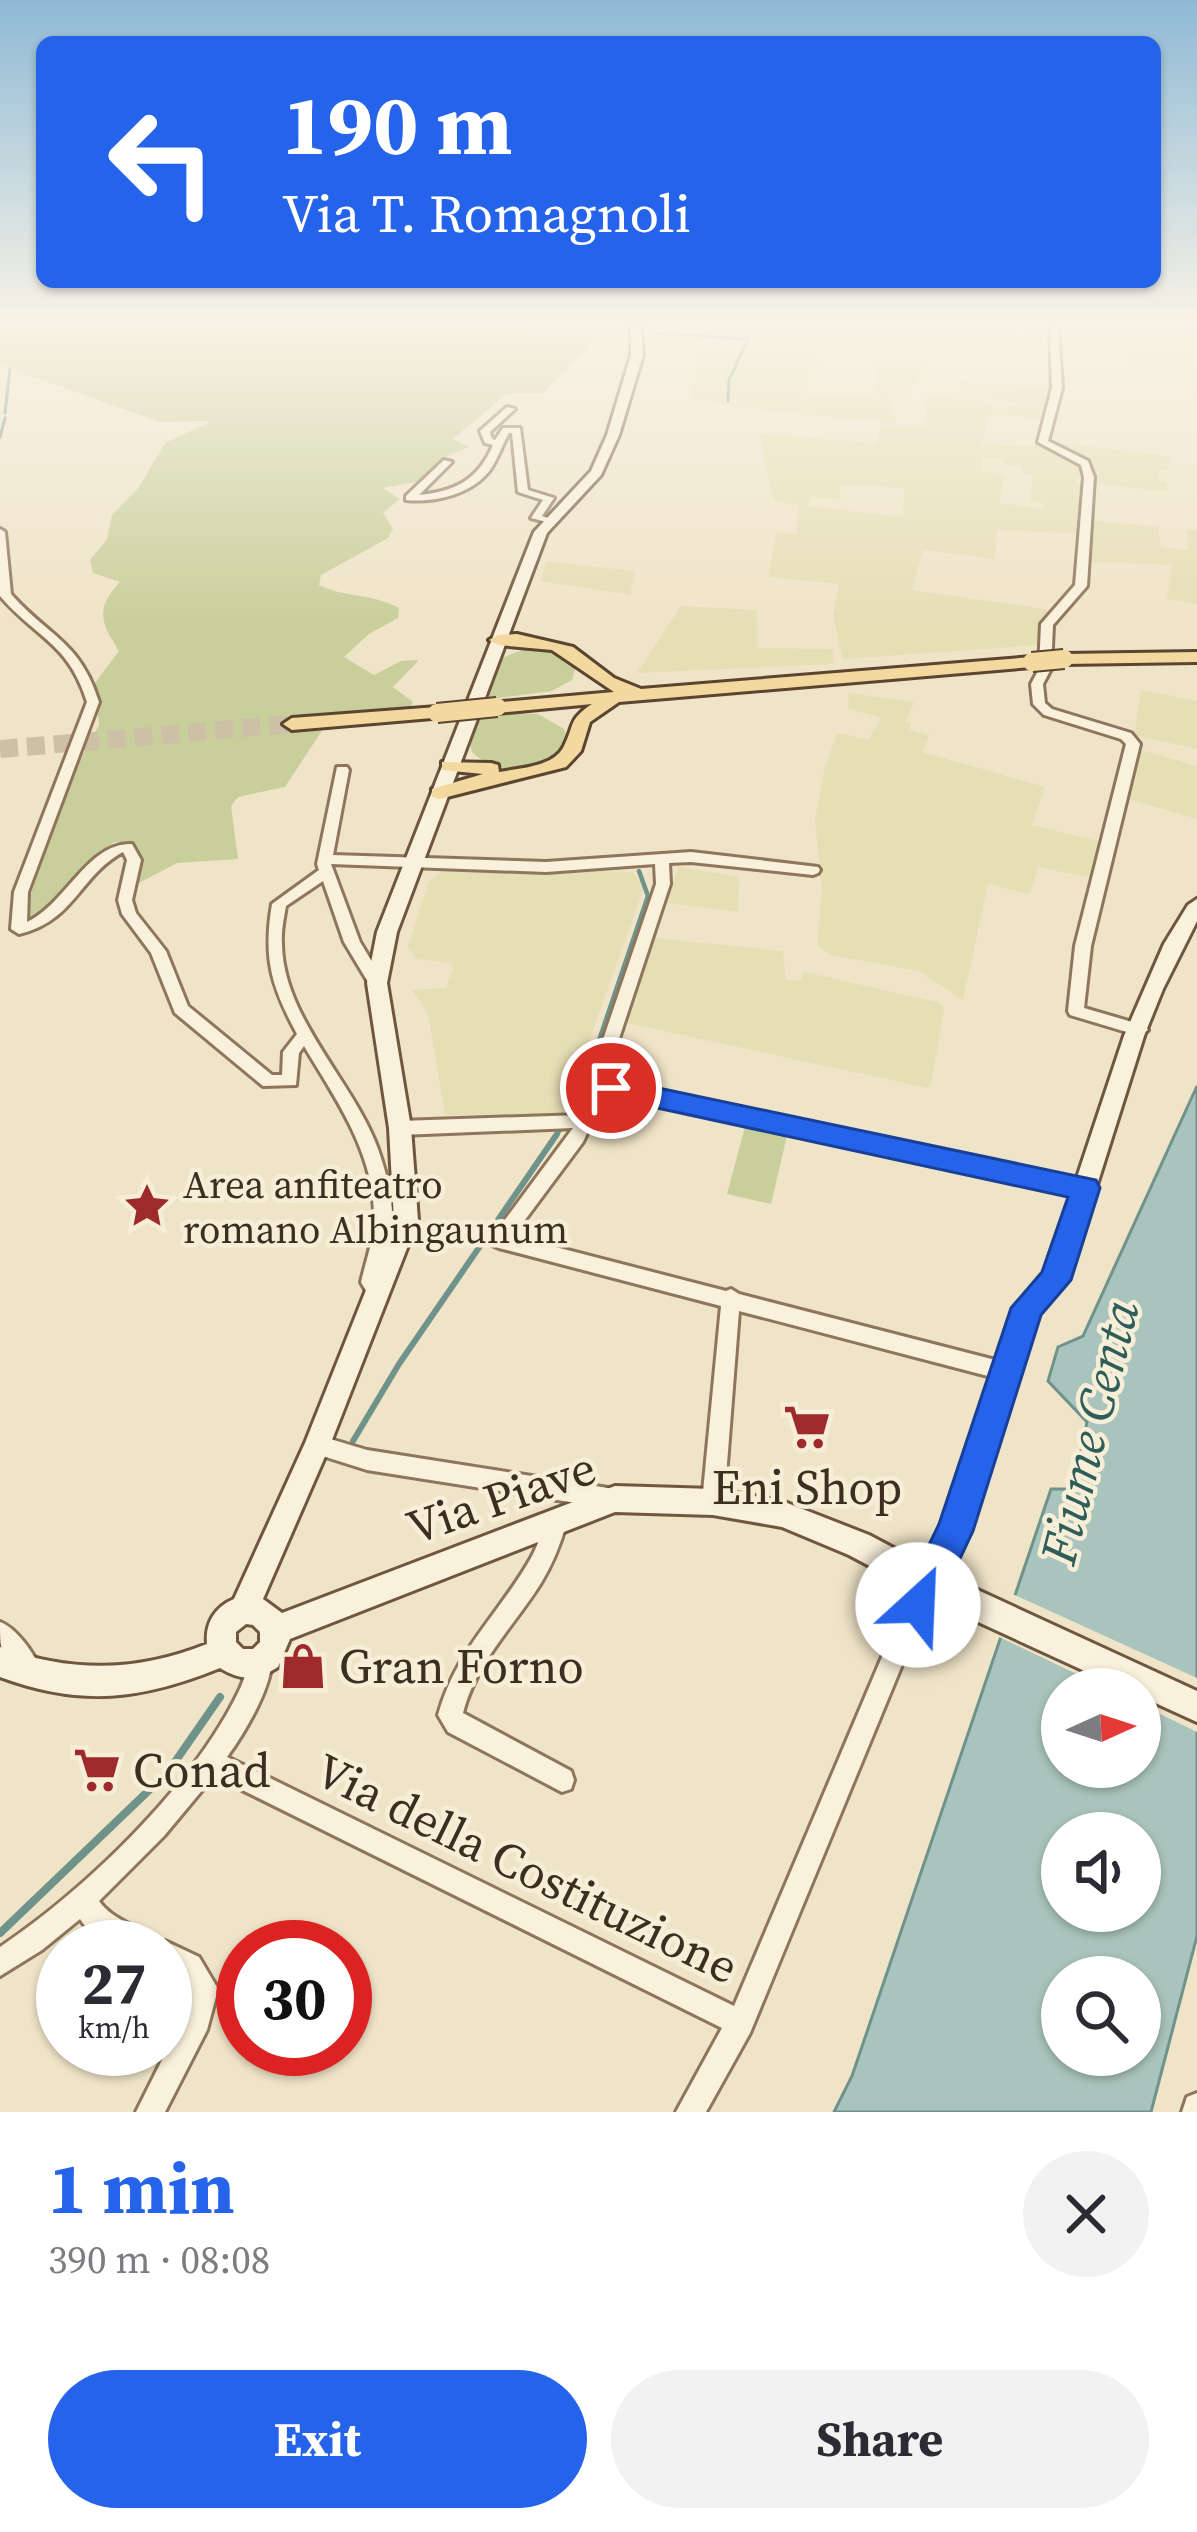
<!DOCTYPE html>
<html lang="en">
<head>
<meta charset="utf-8">
<style>
	:root { --surface:#fff; --page:#f2f2f3; --text:#2b2b33; --muted:#7c7c81; --accent:#2563eb }
	body { margin:0; font-family:"Source Serif 4",serif; background:var(--page); color:var(--text); height:100vh; display:flex; flex-direction:column; font-size:45px; white-space:nowrap }
	* { box-sizing:border-box; margin:0 }
	p { font-size:39px; color:var(--muted) }
	.icon { flex:none; width:66px; height:66px; fill:none; stroke:currentColor; stroke-width:2; stroke-linecap:round; stroke-linejoin:round }
	.map { position:relative; height:2112px; overflow:hidden }
	.side { display:flex; flex-direction:column; background:var(--surface); flex:1 }
	.side>* { flex:none }
	.guide { position:absolute; left:36px; top:36px; width:1125px; height:252px; border-radius:18px; box-shadow:0 3px 9px #0004; background:#2563eb; color:#fff; overflow:hidden }
	.needle { width:78px; rotate:87deg }
	.controls { position:absolute; left:1041px; top:1668px; display:grid; gap:24px }
	.controls a { display:grid; place-items:center; width:120px; height:120px; border-radius:50%; background:var(--surface); box-shadow:0 3px 9px #0004; font-size:60px }
	.speed { position:absolute; left:36px; top:1920px; display:flex; gap:24px; font-size:60px; font-weight:700; text-align:center }
	.speed>* { display:grid; place-content:center; width:156px; height:156px; border-radius:50%; background:var(--surface); box-shadow:0 3px 9px #0004; line-height:1 }
	.speed small { font-size:30px; font-weight:400 }
	.speed .limit { border:18px solid #d22; background:#fff; color:#111 }
	.pin { position:absolute; display:grid; place-items:center; width:102px; height:102px; color:#fff; margin:-51px; border:6px solid #fff; border-radius:50%; box-shadow:0 3px 12px #0007 }
	.me { position:absolute; width:132px; margin:-66px; rotate:25deg; stroke-linejoin:round; filter:drop-shadow(0 0 9px #0008) }
	.turn { display:flex; align-items:center; gap:42px; height:252px; padding:0 48px; font-size:54px }
	.turn .icon { width:156px; height:156px; stroke-width:2.5 }
	.turn b { display:block; font-size:84px; line-height:102px }
	.round { display:grid; place-items:center; flex:none; width:126px; height:126px; border-radius:63px; background:var(--page) }
	.overview { display:flex; align-items:center; justify-content:space-between; height:204px; padding:0 48px }
	h1 { font-size:72px; font-weight:700; line-height:90px; color:var(--accent) }
	.button { display:flex; gap:24px; margin-top:auto; padding:24px 48px }
	.button a { flex:1; height:138px; border-radius:72px; background:var(--accent); color:#fff; font-size:48px; font-weight:700; line-height:138px; text-align:center }
	.button a+a { background:var(--page); color:var(--text) }
	.map>svg:first-child { display:block }
	.farmland { fill:#e6deb5; fill-rule:evenodd }
	.green { fill:#c9cf9b }
	.water { fill:#a9c4bc; stroke:#6f938a; stroke-width:3; fill-rule:evenodd }
	.pier { fill:#f0e4c8 }
	.lines { fill:none; stroke-linecap:round; stroke-linejoin:round }
	.stream-far3 { stroke:#6f938a; stroke-width:3 }
	.stream-far2 { stroke:#6f938a; stroke-width:4.5 }
	.stream-far1 { stroke:#6f938a; stroke-width:6 }
	.stream { stroke:#6f938a; stroke-width:8 }
	.primary-tunnel { stroke:#ccc0a6; stroke-width:18; stroke-dasharray:18 9; stroke-linecap:butt }
	.street-casing { stroke:#8d765c; stroke-width:6 }
	.secondary-casing { stroke:#6f573f; stroke-width:6 }
	.primary-casing { stroke:#5b4430; stroke-width:6 }
	.street { fill:#faf1dc; fill-rule:evenodd }
	.secondary { fill:#faf1dc; fill-rule:evenodd }
	.primary { fill:#f3d9a0; fill-rule:evenodd }
	.primary-bridge-casing { stroke:#5b4430; stroke-width:22; stroke-linecap:butt }
	.primary-bridge { stroke:#f3d9a0; stroke-width:18 }
	.route { fill:#2563eb; stroke:#184099; stroke-width:3 }
	.labels { text-anchor:middle; stroke-width:9; stroke-linejoin:round; paint-order:stroke }
	.poi-label { font-size:39px; fill:#3d2e20; stroke:#f7eed8; text-anchor:start }
	.near-poi-label { font-size:48px; fill:#3d2e20; stroke:#f7eed8; text-anchor:start }
	.near-street-label { font-size:48px; fill:#3d2e20; stroke:#f7eed8 }
	.near-water-label { font-size:51px; font-style:italic; fill:#2f5d5a; stroke:#f7eed8 }
</style>
</head>
<body>
<div class="map">
<svg width="1197" height="2112" viewBox="0 0 1197 2112">
	<rect width="100%" height="100%" fill="#f0e4c8"/>
	<g class="farmland">
		<polygon points="744,327 883,327 881,351 824,348 804,394 875,395 878,361 922,363 919,378 909,397 890,396 898,424 758,410 690,399 699,353 644,349 640,334 744,338"/>
		<polygon points="1122,332 1197,336 1197,355 1188,355 1192,368 1130,365"/>
		<polygon points="959,381 1052,389 1047,407 960,396"/>
		<path d="M927,396L984,401L1005,410L1007,404L1046,409L1043,420L990,414L981,445L1037,446L1080,462L1085,471L1073,482L1082,484L1080,534L997,530L995,559L923,550L912,590L1052,610L1038,645L843,659L833,615L839,584L768,577L777,532L797,534L798,505L774,501L759,434L875,443L882,426H924ZM982,458L1003,459V465L1022,467L1023,474L1032,475L1030,502L1043,503V509L999,503L1005,474L981,471ZM841,485L904,488L903,517L807,506L811,497L839,499Z"/>
		<polygon points="1051,442 1169,456 1169,469 1156,470 1159,481 1167,482 1166,491 1092,484 1091,464"/>
		<polygon points="1090,520 1158,527 1161,547 1188,550 1186,529 1197,530 1197,604 1167,599 1172,565 1087,562"/>
		<polygon points="546,561 636,571 630,595 540,581"/>
		<polygon points="681,606 757,610 757,648 832,649 834,660 832,664 637,673"/>
		<polygon points="1141,690 1197,701 1197,749 1134,735"/>
		<polygon points="849,693 914,702 905,722 911,723 909,730 929,735 922,752 1045,787 1032,825 1099,841 1092,878 1038,867 1030,894 988,884 963,1000 919,971 830,955 817,945 822,890 815,820 825,768 837,733 869,740 881,717 848,709"/>
		<polygon points="1137,749 1197,766 1197,819 1121,797"/>
		<polygon points="448,866 633,872 644,888 563,1113 445,1115 428,1014 412,990 446,988 453,970 451,963 416,959 408,947 429,881"/>
		<polygon points="678,867 739,877 738,912 667,903"/>
		<polygon points="653,938 783,951 786,980 801,981 804,972 937,1002 944,1008 932,1079 928,1088 627,1023"/>
	</g>
	<g class="green">
		<path d="M0,327H587L595,339L543,393L506,394L453,439L469,447L445,457L422,481L383,488L400,499L383,513L393,529L388,538L321,575L319,585C345,598 372,593 399,608L398,618L369,634L344,657L374,675L401,661L419,660L393,687L413,702L411,706L290,719L291,730L323,729L285,787L238,797L231,806L238,859L177,863L139,883V852L132,844L114,842L45,915L30,923L22,919L72,775L99,725L95,683L119,651C104,626 92,611 120,582L93,573L90,560L107,539L112,515L139,487L165,443L212,421L160,422L0,365Z"/>
		<polygon points="528,648 553,649 576,666 572,680 552,691 483,700 499,659"/>
		<path d="M520,713L538,714L564,729L568,740L553,761C523,769 497,776 472,752L469,738L476,718Z"/>
		<polygon points="745,1127 787,1136 771,1204 727,1194"/>
	</g>
	<path class="water" d="M1197,1086V1936L1151,2112H834L852,2076L1051,1489H1073L1087,1422L1048,1381L1058,1347L1083,1336ZM1062,1689H1140V1767H1062ZM1062,1833H1140V1911H1062ZM1062,1977H1140V2055H1062Z"/>
	<polygon class="pier" points="1006,1591 1197,1678 1197,1732 1140,1704 1140,1689 1108,1689 995,1635"/>
	<g class="lines">
		<g class="stream-far3">
			<polyline points="525,327 629,331"/>
			<polyline points="655,333 748,339 729,380 728,401"/>
			<polyline points="5,413 10,369"/>
			<polyline points="0,437 5,418"/>
		</g>
		<polyline class="stream-far2" points="555,1137 577,1105 648,896 639,871"/>
		<polyline class="stream-far1" points="353,1441 399,1364 557,1134"/>
		<polyline class="stream" points="0,1933 168,1772 220,1697"/>
		<polyline class="primary-tunnel" points="0,749 292,724"/>
		<defs>
			<g id="street">
				<polygon points="1050,327 1058,327 1062,388 1048,441 1088,461 1094,477 1087,586 1053,625 1051,669 1043,684 1045,703 1052,709 1131,733 1140,744 1091,946 1084,1008 1146,1026 1148,1030 1140,1036 1070,1015 1068,1011 1075,946 1126,744 1121,739 1044,715 1033,704 1031,684 1039,669 1041,624 1075,585 1084,477 1081,465 1038,442 1052,388"/>
				<path d="M507,407L515,409L490,432L492,439L495,440L503,428H520L528,490L554,498L542,516L551,519V523L531,518L543,500L518,492L512,433H509C502,445 498,459 490,470C472,494 435,503 406,500V496L444,460L452,462L419,495C456,491 478,480 493,445L485,443L480,431Z"/>
				<path d="M0,529L5,532L11,594C49,637 80,641 99,702L28,892L27,922C66,904 88,842 132,844L141,860L132,900L136,913L166,951L188,1006L272,1075H282L283,1052L297,1034C271,986 263,958 272,904L319,870L317,864L337,767H347L349,770L333,855L546,862L691,852L818,867L820,870L818,873L813,875L691,862L669,863L670,884L607,1075L606,1086L625,1083L1085,1181L1091,1183L1094,1188L1091,1193L1085,1195L625,1095L603,1099L583,1142L513,1236L726,1291L731,1289L739,1294L1007,1363L1014,1366L1017,1372L1014,1378L1007,1381L739,1311L724,1502L721,1509L713,1512L705,1509L702,1502L721,1306L499,1248L492,1245L490,1240L573,1128L400,1135L394,1133L391,1128L394,1123L400,1121L580,1115L588,1094L591,1075L656,884L655,864L546,872L331,864L360,942L385,983L377,989L371,987L344,942L323,881L286,906C284,918 281,931 282,943C282,1017 354,1082 378,1149C386,1172 393,1197 392,1221C391,1245 376,1271 387,1292L384,1298L377,1300L370,1298L361,1282C366,1261 374,1239 374,1218C375,1153 335,1098 304,1046L299,1053L296,1085L263,1086L175,1013L151,953L122,914L118,900L127,860L123,852C79,876 75,921 19,934L11,929L14,892L87,702C69,643 36,638 0,596Z"/>
				<polygon points="317,1435 367,1450 608,1488 616,1491 619,1498 616,1505 608,1508 367,1470 310,1452 307,1445 310,1438"/>
				<path d="M556,1510L564,1514L567,1521C561,1543 553,1563 541,1583C514,1626 476,1662 463,1713L571,1771L574,1780L571,1789L562,1792L448,1732L438,1715C457,1648 498,1616 531,1558C539,1544 542,1529 548,1514Z"/>
				<path d="M926,1569L934,1572L937,1580L750,2033L706,2112H676L722,2028L214,1776L164,1836L99,1901C113,1922 144,1925 154,1947C123,1947 98,1947 80,1919L42,1950L0,1976V1947C86,1889 192,1787 238,1693C245,1680 248,1664 254,1650L262,1646L270,1650C279,1677 244,1734 227,1757L734,2006L918,1572Z"/>
				<path d="M0,1622C16,1628 33,1652 40,1668L36,1676L28,1680C0,1666 0,1648 0,1622Z"/>
				<polygon points="165,1941 199,1957 218,1989 207,2030 165,2112 136,2112 184,2016 191,1991 181,1975 165,1968 165,1947 155,1947"/>
				<polygon points="1197,2093 1197,2112 1182,2112 1187,2097"/>
			</g>
			<path id="secondary" d="M631,327H641L643,355L619,435L601,475L547,533L397,932L387,983L411,1128L418,1220L330,1445L263,1599L282,1613L615,1486L713,1489L782,1501L869,1535L920,1562L943,1525L1015,1308L1045,1274L1124,1036L1164,944L1188,905L1197,899V921L1163,989L1144,1036L1067,1280L1037,1314L969,1531L945,1575L1197,1691V1722L1140,1696V1689H1124L952,1610L849,1555L782,1527L713,1515L615,1512L290,1639L278,1667C257,1681 241,1681 220,1668C141,1700 81,1707 0,1677V1647C71,1673 137,1672 207,1644C205,1623 215,1607 234,1599L305,1443L394,1220L389,1128L367,983L377,932L534,532L591,471L607,435L631,355ZM246,1624L253,1625L260,1632V1642L253,1649H243L236,1642V1632Z"/>
			<g id="primary">
				<path d="M517,634L573,647L614,678L641,689L1032,657L1041,662L1032,667L619,702L590,722L581,751L566,767L439,799L432,797V789L483,774L442,770V762L491,763L498,765L499,772C520,768 554,767 564,746C575,724 568,720 592,704L497,713L488,707L491,703L614,692L552,650L498,645L489,640L498,635Z"/>
				<polygon points="1197,652 1197,662 1064,664 1055,659 1064,654"/>
				<polygon points="437,707 446,713 444,717 292,730 283,724 292,718"/>
			</g>
		</defs>
		<use href="#street" class="street-casing"/>
		<use href="#secondary" class="secondary-casing"/>
		<use href="#primary" class="primary-casing"/>
		<use href="#street" class="street"/>
		<use href="#secondary" class="secondary"/>
		<use href="#primary" class="primary"/>
		<defs>
			<g id="primary-bridge">
				<polyline points="1032,662 1064,659"/>
				<polyline points="437,713 497,707"/>
			</g>
		</defs>
		<use href="#primary-bridge" class="primary-bridge-casing"/>
		<use href="#primary-bridge" class="primary-bridge"/>
	</g>
	<linearGradient id="sky" x2="0" y2="1"><stop stop-color="#8fbad6"/><stop offset="0.52" stop-color="#f8f3e6"/><stop offset="1" stop-color="#f8f3e6" stop-opacity="0"/></linearGradient>
	<rect width="1197" height="623" fill="url(#sky)"/>
	<polygon class="route" points="611,1078 1096,1180 1100,1188 1071,1280 1041,1315 973,1531 932,1618 918,1623 905,1618 900,1605 939,1524 1011,1308 1042,1272 1068,1197 602,1096 602,1081"/>
	<defs>
		<symbol id="sight-bare" viewBox="-9 -9 18 18"><path d="M0-6L1.8-2.2L6-1.7L2.9 1.2L3.7 5.4L0 3.3L-3.7 5.4L-2.9 1.2L-6-1.7L-1.8-2.2Z" fill="#9e2a2b" stroke="#f7eed8" stroke-width="2.5" paint-order="stroke"/></symbol>
		<symbol id="supermarket-bare" viewBox="-9 -9 18 18"><path d="M-6-5.5h2.5l.6 2H6L4.5 2H-2.5L-4.4-4H-6ZM-1.5 3.2a1.3 1.3 0 1 0 .1 0ZM3 3.2a1.3 1.3 0 1 0 .1 0Z" fill="#9e2a2b" stroke="#f7eed8" stroke-width="2.5" paint-order="stroke"/></symbol>
		<symbol id="shop-bare" viewBox="-9 -9 18 18"><path d="M-5-2.5h2.3a2.7 3.5 0 0 1 5.4 0H5L5.5 6h-11ZM-1.5-2.5h3a1.5 2.3 0 0 0-3 0Z" fill="#9e2a2b" stroke="#f7eed8" stroke-width="2.5" paint-order="stroke"/></symbol>
	</defs>
	<g fill-rule="evenodd">
		<use href="#sight-bare" x="114" y="1173" width="66" height="66"/>
		<use href="#supermarket-bare" x="774" y="1394" width="66" height="66"/>
		<use href="#shop-bare" x="270" y="1633" width="66" height="66"/>
		<use href="#supermarket-bare" x="64" y="1737" width="66" height="66"/>
	</g>
	<g class="labels">
		<g class="poi-label">
			<text x="183" y="1198">Area anfiteatro<tspan x="183" dy="45">romano Albingaunum</tspan></text>
		</g>
		<g class="near-poi-label">
			<text x="807" y="1504" text-anchor="middle">Eni Shop</text>
			<text x="339" y="1683">Gran Forno</text>
			<text x="133" y="1787">Conad</text>
		</g>
		<g class="near-street-label">
			<text transform="translate(501 1497) rotate(-19)" y="17">Via Piave</text>
			<text transform="translate(527 1868) rotate(26)" y="17">Via della Costituzione</text>
		</g>
		<g class="near-water-label">
			<text transform="translate(1089 1432) rotate(-76)" y="18">Fiume Centa</text>
		</g>
	</g>
</svg>
<div class="controls">
<a><svg class="needle" viewBox="-14 -14 28 28"><path d="M0-13l5 13h-10z" fill="#e53935"/><path d="M0 13l5-13h-10z" fill="#7c7c81"/></svg></a>
<a><svg class="icon" aria-label="sound" viewBox="0 0 24 24"><path d="M4 9h4l5-4v14l-5-4H4zM17 9q2 3 0 6"/></svg></a>
<a><svg class="icon" aria-label="search" viewBox="0 0 24 24"><circle cx="10" cy="10" r="6"/><path d="M15 15l6 6"/></svg></a>
</div>
<div class="speed"><div>27<small>km/h</small></div><div class="limit">30</div></div>
<div class="pin" style="left:611px;top:1088px;background:#d93025"><svg class="icon" aria-label="arrive" viewBox="0 0 24 24"><path d="M6 21V4h12l-3 4 3 4H6"/></svg></div>
<svg class="me" style="left:918px;top:1605px" viewBox="-20 -20 40 40"><circle r="19" fill="#fff"/><path d="M0-13L10 11 0 6-10 11z" fill="#2563eb"/></svg>
<div class="guide">
<div class="turn"><svg class="icon" aria-label="left" viewBox="0 0 24 24"><path d="M17 20v-9H6M10 6l-5 5 5 5"/></svg><div><b>190 m</b>Via T. Romagnoli</div></div>
</div>
</div>
<section class="side">
<div class="overview"><div><h1>1 min</h1><p>390 m · 08:08</p></div><a class="round"><svg class="icon" aria-label="close" viewBox="0 0 24 24"><path d="M6 6l12 12M18 6L6 18"/></svg></a></div>
<div class="button"><a>Exit</a><a>Share</a></div>
</section>
</body>
</html>
